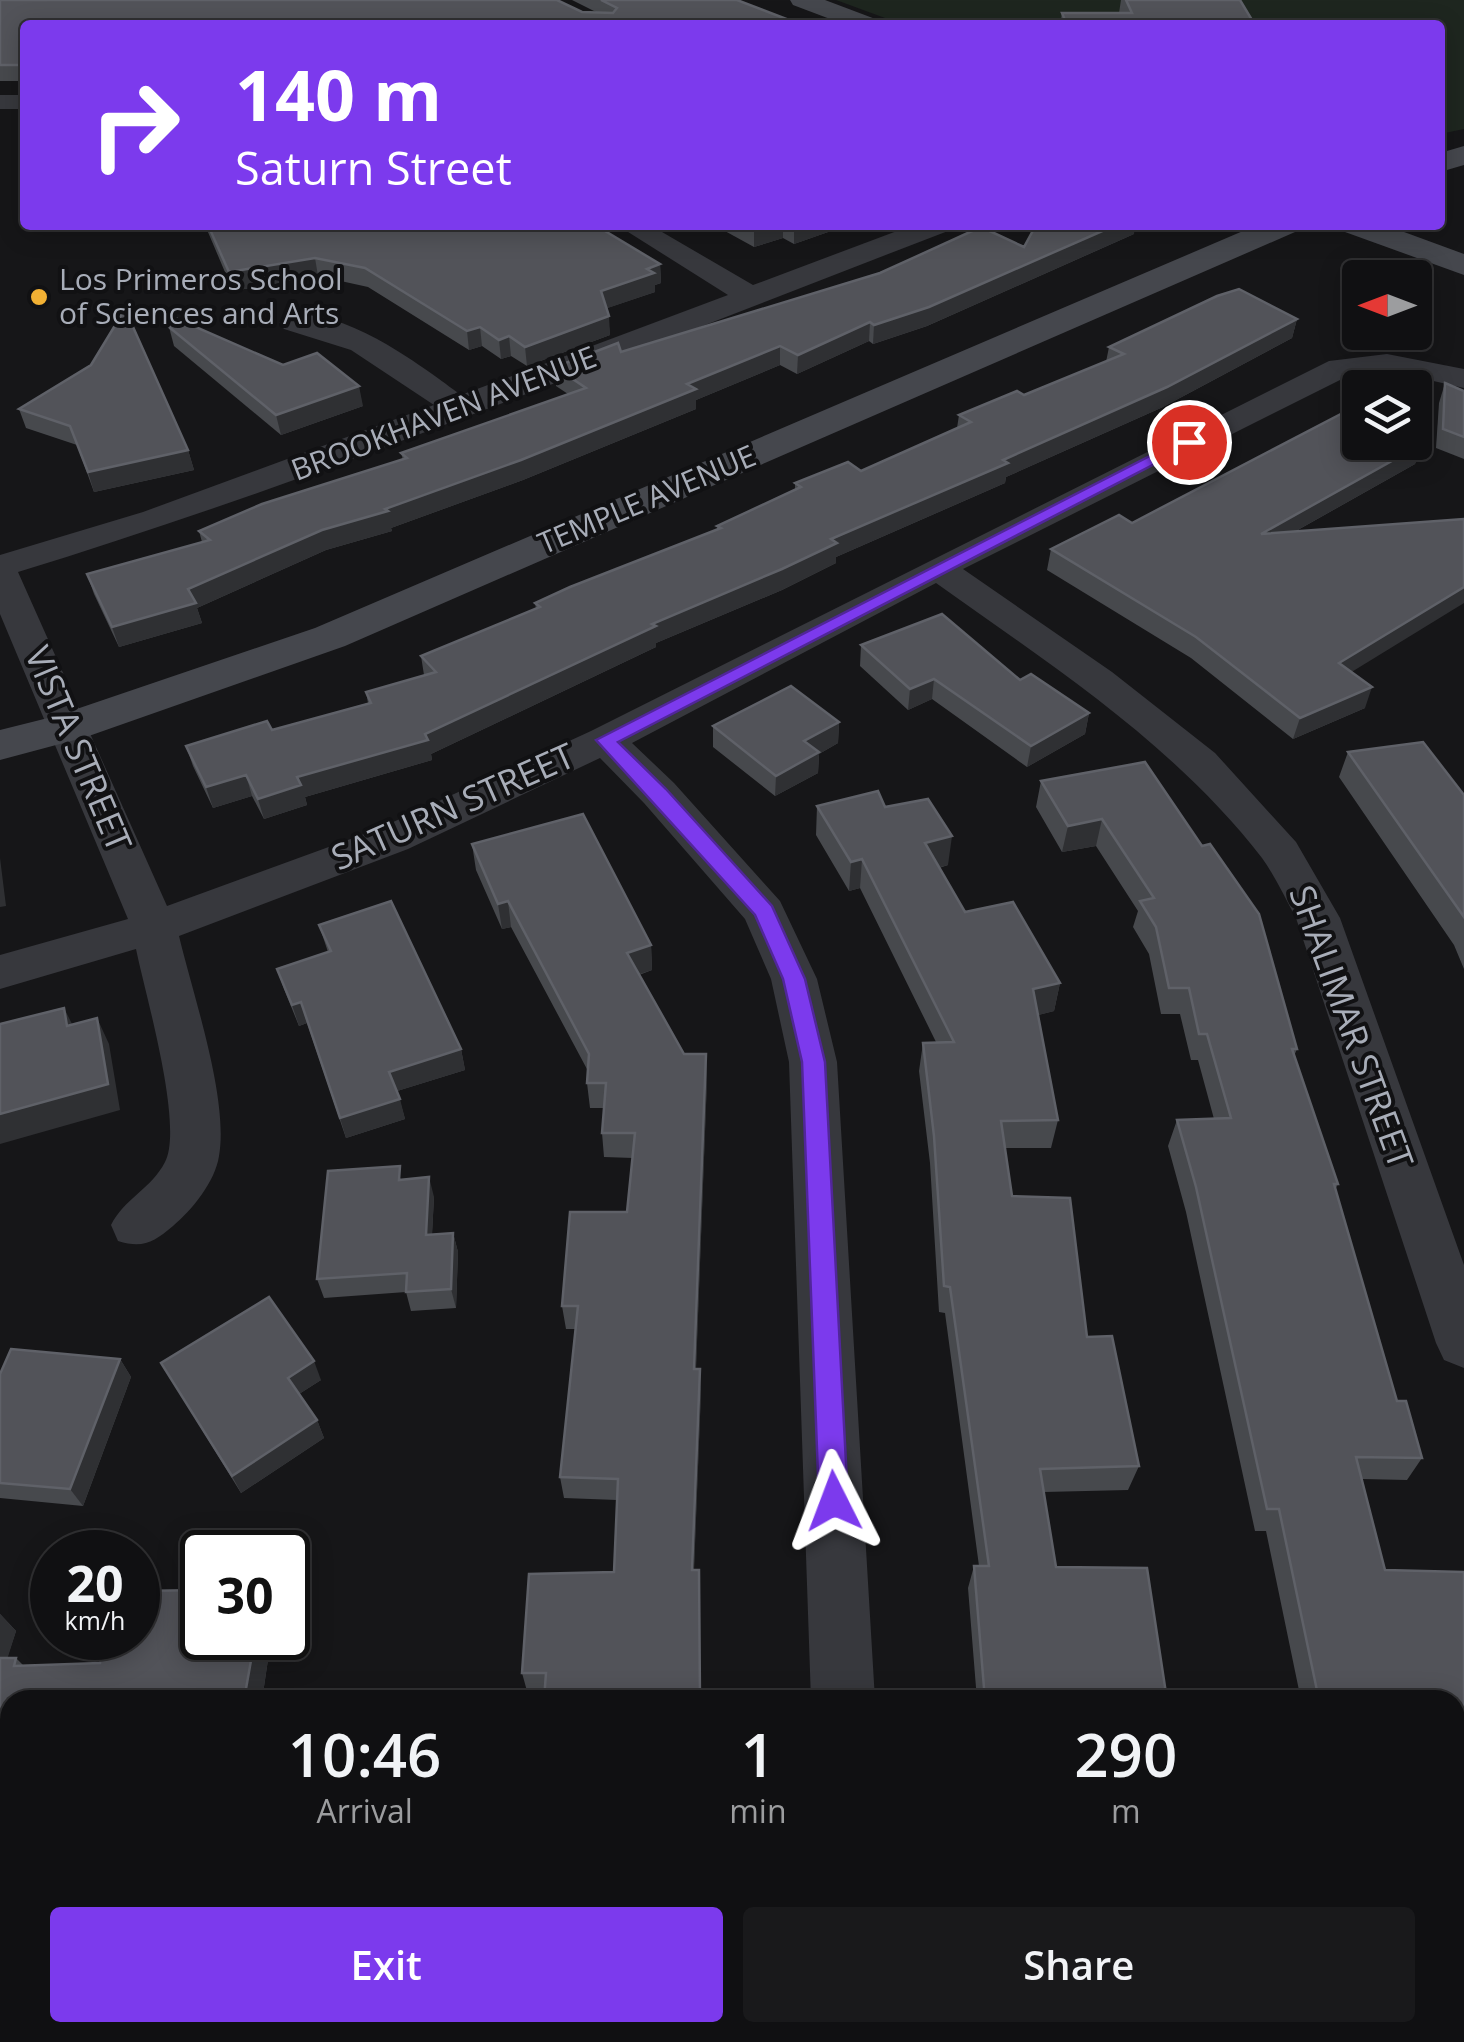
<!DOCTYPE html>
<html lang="en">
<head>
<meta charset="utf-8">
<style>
	:root { --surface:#101012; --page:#19191b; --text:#f1f3f6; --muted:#9c9d9f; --line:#303032; --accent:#7c3aed }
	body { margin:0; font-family:"Open Sans",sans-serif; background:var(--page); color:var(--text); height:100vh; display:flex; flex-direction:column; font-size:38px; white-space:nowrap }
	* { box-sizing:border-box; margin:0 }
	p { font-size:32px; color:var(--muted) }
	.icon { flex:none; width:55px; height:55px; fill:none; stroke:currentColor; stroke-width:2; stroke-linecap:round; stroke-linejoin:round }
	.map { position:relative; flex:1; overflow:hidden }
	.details { position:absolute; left:0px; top:1690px; width:1465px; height:352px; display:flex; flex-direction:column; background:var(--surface); border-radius:30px 30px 0 0; box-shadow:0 5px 25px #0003,0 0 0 2px var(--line) }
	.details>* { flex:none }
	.top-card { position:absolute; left:20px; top:20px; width:1425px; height:210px; border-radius:10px; box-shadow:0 5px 25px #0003,0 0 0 2px var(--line); background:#7c3aed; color:#fff; overflow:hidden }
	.needle { width:65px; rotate:270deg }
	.fabs { position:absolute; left:1342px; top:260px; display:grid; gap:20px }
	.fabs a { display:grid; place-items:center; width:90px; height:90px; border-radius:10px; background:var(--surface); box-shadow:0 5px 25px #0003,0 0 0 2px var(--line); font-size:50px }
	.speed { position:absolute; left:30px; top:1530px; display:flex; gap:20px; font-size:50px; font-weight:700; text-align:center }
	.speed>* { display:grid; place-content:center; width:130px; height:130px; border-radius:50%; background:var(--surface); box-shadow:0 5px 25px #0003,0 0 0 2px var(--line); line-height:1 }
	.speed small { font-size:25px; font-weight:400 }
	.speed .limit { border:5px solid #111; border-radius:15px; background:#fff; color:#111 }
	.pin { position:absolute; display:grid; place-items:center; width:85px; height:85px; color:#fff; margin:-42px; border:5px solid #fff; border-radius:50%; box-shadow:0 2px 10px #0007 }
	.me { position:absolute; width:110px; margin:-55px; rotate:357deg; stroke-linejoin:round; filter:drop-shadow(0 0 8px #0008) }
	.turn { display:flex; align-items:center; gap:35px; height:210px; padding:0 50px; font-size:45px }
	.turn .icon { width:130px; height:130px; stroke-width:2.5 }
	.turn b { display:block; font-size:70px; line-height:85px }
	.eta { display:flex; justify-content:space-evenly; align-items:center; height:170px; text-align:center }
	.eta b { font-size:60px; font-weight:600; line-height:70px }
	.button { display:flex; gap:20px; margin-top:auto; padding:20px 50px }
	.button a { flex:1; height:115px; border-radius:10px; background:var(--accent); color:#fff; font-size:40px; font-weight:600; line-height:115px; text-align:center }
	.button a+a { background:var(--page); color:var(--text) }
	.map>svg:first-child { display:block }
	.green { fill:#1e261f }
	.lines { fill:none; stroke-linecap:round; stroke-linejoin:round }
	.minor { fill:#37383d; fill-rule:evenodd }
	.secondary { fill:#45474d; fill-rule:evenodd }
	.wall { fill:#47494d }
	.shaded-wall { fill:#2f3033 }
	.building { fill:#525359; stroke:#5f6168; stroke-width:2.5 }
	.route { fill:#7c3aed; stroke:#51269a; stroke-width:2.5 }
	.poi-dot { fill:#f2b134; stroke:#111113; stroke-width:4 }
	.labels { text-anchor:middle; stroke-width:8; stroke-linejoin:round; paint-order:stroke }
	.far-poi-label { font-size:30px; fill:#a8adb8; stroke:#111113; text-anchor:start }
	.far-street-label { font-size:30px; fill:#a8adb8; stroke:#111113 }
	.street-label { font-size:35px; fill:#a8adb8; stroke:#111113 }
</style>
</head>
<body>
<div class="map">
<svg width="1464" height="2042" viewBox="0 0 1464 2042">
	<rect width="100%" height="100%" fill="#161618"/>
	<polygon class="green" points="836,0 1464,0 1464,129 1440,134 1440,25 904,25"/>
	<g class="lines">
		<g class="minor">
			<rect x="0" y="95" width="25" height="14"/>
			<path d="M617,225H650L753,285L913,225H952L948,231C640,349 334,475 18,572L167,906L378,829L591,731L1329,361L1387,354L1464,369V388L1403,374L1348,376L963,569L1112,672L1215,753L1296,842L1340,918L1464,1265V1368L1444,1360L1436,1343L1296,918C1285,898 1275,876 1262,858C1174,744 1052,666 936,583L632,743L674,783L780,901L817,979L837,1062L875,1700H811L789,1062L771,979L745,919L644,803L600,758L408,849L179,936C193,995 229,1099 219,1156C215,1182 192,1210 173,1226C154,1242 143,1249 118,1241L111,1225C124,1199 152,1188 165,1162C184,1126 145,993 136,949L0,989V955L128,919L0,614V555L143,512L434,405L351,350L284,329L279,323L284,317C339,303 419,364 461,395L728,295Z"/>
			<rect x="821" y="2032" width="74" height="10"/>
		</g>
		<g class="secondary">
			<polygon points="790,0 825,0 878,20 882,25 846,25 793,5"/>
			<polygon points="1464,146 1464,165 1440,172 1440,153"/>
			<polygon points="1257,225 1300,225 1295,232 345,646 86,737 0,760 0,730 56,716 315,628"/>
			<polygon points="1340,225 1385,225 1464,254 1464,275 1345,232"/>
		</g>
	</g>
	<g class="wall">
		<polygon points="0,0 596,12 572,0 737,0 802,25 25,25 25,81 0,81"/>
		<polygon points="1121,0 1240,0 1255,25 1060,25 1062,13 1119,13"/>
		<polygon points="205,225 595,225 660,264 661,283 655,285 655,292 607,308 610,335 527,366 511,356 501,359 482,346 469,350 368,287 318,276 233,291"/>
		<polygon points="714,225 848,225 794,244 783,238 754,247"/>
		<polygon points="1134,234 927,326 873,344 869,341 797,374 780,365 696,400 696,409 523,480 391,528 392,531 326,550 197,608 202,623 119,647 94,594 87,574 202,542 199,531 403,460 401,453 568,394 556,386 555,367 621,352 1024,247"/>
		<polygon points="1297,319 1292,338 1163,407 1006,477 1005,483 836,557 836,563 782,590 656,643 656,647 431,754 432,760 305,797 307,805 264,819 252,796 213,808 193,766 186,746 272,730 368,703 366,692 424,675 421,656 536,609 535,603 717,530 717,526 795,489 795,483 861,471 957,428 959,415 1024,395 1106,362 1109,347"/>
		<polygon points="169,327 363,406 281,435 174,346"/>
		<polygon points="1445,383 1464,391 1464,459 1436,448 1439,403"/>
		<polygon points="19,409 188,450 194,470 94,492 77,445 26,428"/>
		<polygon points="1422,444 1415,464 1296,531 1365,708 1293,739 1191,658 1047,570 1051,549 1132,523"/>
		<polygon points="861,645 1020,680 1089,713 1085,734 1027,767 932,699 908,710 860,666"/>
		<polygon points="839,722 838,743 819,754 818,773 775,796 713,747 713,726"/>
		<polygon points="1348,752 1464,795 1464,969 1454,945 1339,777"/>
		<polygon points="1145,762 1297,1049 1294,1056 1338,1184 1335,1190 1397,1401 1422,1458 1407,1480 1362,1479 1385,1570 1464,1572 1464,2021 1455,2022 1455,1700 1301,1700 1266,1531 1255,1531 1186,1212 1168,1146 1177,1120 1214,1119 1198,1060 1191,1060 1180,1014 1161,1014 1149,954 1133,927 1138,911 1096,846 1062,852 1036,807 1041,781"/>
		<polygon points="817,806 885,807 948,865 939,868 965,912 1060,983 1054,1011 1038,1015 1058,1120 1051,1148 1005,1148 1012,1196 1087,1337 1139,1466 1128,1490 1044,1492 1056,1567 1167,1700 977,1700 968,1588 974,1566 979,1566 945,1313 939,1312 930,1163 919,1071 923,1043 936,1042 860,888 849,891 816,835"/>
		<polygon points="472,844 651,945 652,970 639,975 684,1054 706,1054 707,1079 696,1369 701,1391 694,1570 545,1691 527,1691 522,1673 614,1572 617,1500 564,1498 560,1477 575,1329 566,1329 562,1306 627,1212 633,1158 604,1157 602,1133 604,1108 590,1108 587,1083 588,1071 511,927 502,929 476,870"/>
		<polygon points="319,925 461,1049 465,1070 397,1091 405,1119 346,1138 307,1023 299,1026 284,989 277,969 328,952"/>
		<polygon points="404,1179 434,1197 432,1234 453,1233 458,1252 456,1308 411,1311 406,1292 324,1298 317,1279"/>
		<polygon points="120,1359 131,1377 83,1506 0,1498 0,1374"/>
		<polygon points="161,1363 321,1380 299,1394 317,1420 324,1438 241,1493"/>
		<polygon points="0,1614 16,1631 7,1658 16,1658 23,1665 100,1663 269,1653 262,1700 10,1700 10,1779 8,1779 7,1783 0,1783"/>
	</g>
	<g class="shaded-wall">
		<polygon points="765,225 783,225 783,238 754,247 754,229"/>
		<polygon points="794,225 848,225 794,244"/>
		<polygon points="1116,225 1135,225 1134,234 927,326 873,344 874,325"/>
		<polygon points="315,258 318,276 233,291 229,272"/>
		<polygon points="660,264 661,283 655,285 655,292 602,310 601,291"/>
		<polygon points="609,316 610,335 527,366 525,347"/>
		<polygon points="1297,319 1292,338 1163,407 1006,477 1005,483 836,557 836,563 782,590 656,643 656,647 431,754 432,760 305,797 307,805 264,819 258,799 297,777 425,734 652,624 1003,460"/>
		<polygon points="870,322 869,341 797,374 798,355"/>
		<polygon points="480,327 482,346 469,350 467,331"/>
		<polygon points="509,336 511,356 501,359 499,340"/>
		<polygon points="780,346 780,365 696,400 696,409 523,480 391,528 392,531 326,550 197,608 202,623 119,647 112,627 188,589 322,530 385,509"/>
		<polygon points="359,386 363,406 281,435 276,415"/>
		<polygon points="1422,444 1415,464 1255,554 1261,534"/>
		<polygon points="188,450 194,470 94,492 88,472"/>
		<polygon points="1464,587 1464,603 1332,684 1339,663"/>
		<polygon points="934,679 932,699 908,710 910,689"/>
		<polygon points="1372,687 1365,708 1293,739 1300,718"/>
		<polygon points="1089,713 1085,734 1027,767 1031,746"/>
		<polygon points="839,722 838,743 819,754 818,773 775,796 776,776 804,741"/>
		<polygon points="246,775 252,796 213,808 206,787"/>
		<polygon points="1102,819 1096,846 1062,852 1068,826"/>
		<polygon points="952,836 948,865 922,872 925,843"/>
		<polygon points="0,858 6,906 0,907"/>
		<polygon points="862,859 860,888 849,891 851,862"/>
		<polygon points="508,901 511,927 502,929 498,904"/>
		<polygon points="651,945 652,970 628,978 627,953"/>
		<polygon points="1060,983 1054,1011 1027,1018 1033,989"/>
		<polygon points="301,1002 307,1023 299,1026 292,1005"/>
		<polygon points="64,1008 77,1034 67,1026"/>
		<polygon points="97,1018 109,1044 120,1110 0,1144 0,1114"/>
		<polygon points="461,1049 465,1070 394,1092 389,1072"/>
		<polygon points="706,1054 707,1079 695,1391 694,1369"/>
		<polygon points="400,1099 405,1119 346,1138 340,1118"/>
		<polygon points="429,1177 434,1197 431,1254 426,1235"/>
		<polygon points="453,1233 458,1252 456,1308 451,1289"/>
		<polygon points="120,1359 131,1377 83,1506 70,1489"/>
		<polygon points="314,1361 321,1380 296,1396 288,1378"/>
		<polygon points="700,1369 701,1391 693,1590 692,1570"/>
		<polygon points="317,1420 324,1438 241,1493 232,1476"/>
		<polygon points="0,1614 16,1631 1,1679 0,1678"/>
		<polygon points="255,1638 260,1638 269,1653 262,1700 244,1700"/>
		<polygon points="0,1772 8,1779 7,1783 0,1777"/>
	</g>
	<g class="building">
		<polygon points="0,0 557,0 582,12 613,13 617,8 601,0 737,0 802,25 25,25 25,65 0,65"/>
		<polygon points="1126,0 1240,0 1255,25 1067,25 1062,13 1132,13"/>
		<polygon points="208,225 595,225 660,264 647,269 654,273 601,291 609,316 525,347 509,336 499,340 480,327 467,331 365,268 315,258 229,272"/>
		<polygon points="747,225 765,225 754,229"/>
		<polygon points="1036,225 1116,225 929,307 874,325 870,322 798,355 780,346 687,384 696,389 521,460 385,509 388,511 322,530 188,589 196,603 112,627 87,574 210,540 199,531 262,504 407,458 401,453 586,388 555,367 618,343 621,352 880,273 981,227 1024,247"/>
		<polygon points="1239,289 1297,319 1167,387 1003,460 1008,463 831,539 837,543 782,569 652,624 656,626 425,734 428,740 297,777 301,785 258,799 246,775 206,787 186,746 267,721 272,730 371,703 366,692 436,672 421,656 540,607 535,603 570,587 721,528 717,526 801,487 795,483 848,462 861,471 971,422 959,415 1017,391 1024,395 1124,354 1109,347 1217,296"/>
		<polygon points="125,309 188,450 88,472 70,426 19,409 91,365"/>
		<polygon points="175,318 283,365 317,353 359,386 276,415 169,327"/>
		<polygon points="1445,383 1464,391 1464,437 1443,429"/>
		<polygon points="1360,404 1360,442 1415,442 1415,435 1422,444 1261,534 1464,519 1464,587 1339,663 1372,687 1300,718 1196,637 1051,549 1119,515 1132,523"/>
		<polygon points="942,614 1020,680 1031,674 1089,713 1031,746 934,679 910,689 861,645"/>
		<polygon points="791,686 839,722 804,741 819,752 776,776 713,726"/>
		<polygon points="1423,742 1464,795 1464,917 1348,752"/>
		<polygon points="1145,762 1202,846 1210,844 1259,914 1297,1049 1292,1049 1338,1184 1334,1184 1397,1401 1406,1401 1422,1458 1356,1457 1385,1570 1464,1572 1464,1843 1455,1812 1455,1700 1319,1700 1279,1509 1267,1509 1196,1187 1177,1120 1231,1118 1207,1034 1199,1034 1189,988 1169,988 1156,927 1140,901 1154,898 1102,819 1068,826 1041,781"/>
		<polygon points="878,791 885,807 928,799 952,836 925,843 965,912 1013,902 1060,983 1033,989 1058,1120 1001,1121 1012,1196 1070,1198 1087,1337 1112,1336 1139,1466 1040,1469 1056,1567 1147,1568 1167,1700 985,1700 974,1566 989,1566 950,1287 944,1286 934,1136 923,1043 954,1042 862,859 851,862 817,806"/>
		<polygon points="583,814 651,945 627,953 684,1054 706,1054 694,1369 700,1369 692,1570 699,1570 700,1700 544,1700 546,1673 522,1673 529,1574 614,1572 618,1479 560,1477 578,1306 562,1306 570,1212 627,1212 635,1133 602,1133 606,1083 587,1083 589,1054 508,901 498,904 472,844"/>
		<polygon points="391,901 461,1049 389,1072 400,1099 340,1118 301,1002 292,1005 277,969 331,951 319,925"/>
		<polygon points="64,1008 67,1026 97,1018 108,1084 0,1114 0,1024"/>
		<polygon points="400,1166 399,1180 429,1177 426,1235 453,1233 451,1289 406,1292 407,1273 317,1279 328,1171"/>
		<polygon points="269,1297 314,1361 288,1378 317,1420 232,1476 161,1363"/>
		<polygon points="11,1349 120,1359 70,1489 0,1483 0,1374"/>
		<polygon points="202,1590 202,1638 255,1638 244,1700 10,1700 10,1759 0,1759 0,1658 16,1658 14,1666 100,1663 105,1638 138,1638 138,1591"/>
		<rect x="1455" y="1857" width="9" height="153"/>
	</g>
	<polygon class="route" points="1183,439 1197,442 618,742 666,789 772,906 805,979 825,1062 848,1501 844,1510 834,1514 823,1510 819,1501 802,1062 783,979 755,915 596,740"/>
	<circle class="poi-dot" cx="39" cy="297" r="10"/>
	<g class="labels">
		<g class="far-poi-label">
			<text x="59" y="290">Los Primeros School<tspan x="59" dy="34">of Sciences and Arts</tspan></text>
		</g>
		<g class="far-street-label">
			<text transform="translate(444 414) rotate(-21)" y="10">BROOKHAVEN AVENUE</text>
			<text transform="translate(647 500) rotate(-23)" y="10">TEMPLE AVENUE</text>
		</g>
		<g class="street-label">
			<text transform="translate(78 749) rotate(67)" y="12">VISTA STREET</text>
			<text transform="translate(453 807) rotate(-24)" y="12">SATURN STREET</text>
			<text transform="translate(1351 1027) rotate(70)" y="12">SHALIMAR STREET</text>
		</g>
	</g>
</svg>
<div class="fabs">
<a><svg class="needle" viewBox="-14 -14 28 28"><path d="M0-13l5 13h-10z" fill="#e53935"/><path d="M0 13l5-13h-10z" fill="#9c9d9f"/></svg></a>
<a><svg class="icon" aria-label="layers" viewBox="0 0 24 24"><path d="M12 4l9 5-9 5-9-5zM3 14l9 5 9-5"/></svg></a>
</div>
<div class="speed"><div>20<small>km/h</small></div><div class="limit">30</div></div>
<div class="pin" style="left:1189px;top:442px;background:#d93025"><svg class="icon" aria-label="arrive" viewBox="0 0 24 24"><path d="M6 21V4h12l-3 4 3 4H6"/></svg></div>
<svg class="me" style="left:834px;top:1501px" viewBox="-20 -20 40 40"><path d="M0-17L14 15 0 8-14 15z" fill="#7c3aed" stroke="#fff" stroke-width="4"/></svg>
<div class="top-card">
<div class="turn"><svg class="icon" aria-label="right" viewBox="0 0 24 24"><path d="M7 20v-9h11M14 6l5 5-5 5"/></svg><div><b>140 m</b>Saturn Street</div></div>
</div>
<section class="details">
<div class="eta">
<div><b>10:46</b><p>Arrival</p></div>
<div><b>1</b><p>min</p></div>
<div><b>290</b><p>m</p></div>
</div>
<div class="button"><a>Exit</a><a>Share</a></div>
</section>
</div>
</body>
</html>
